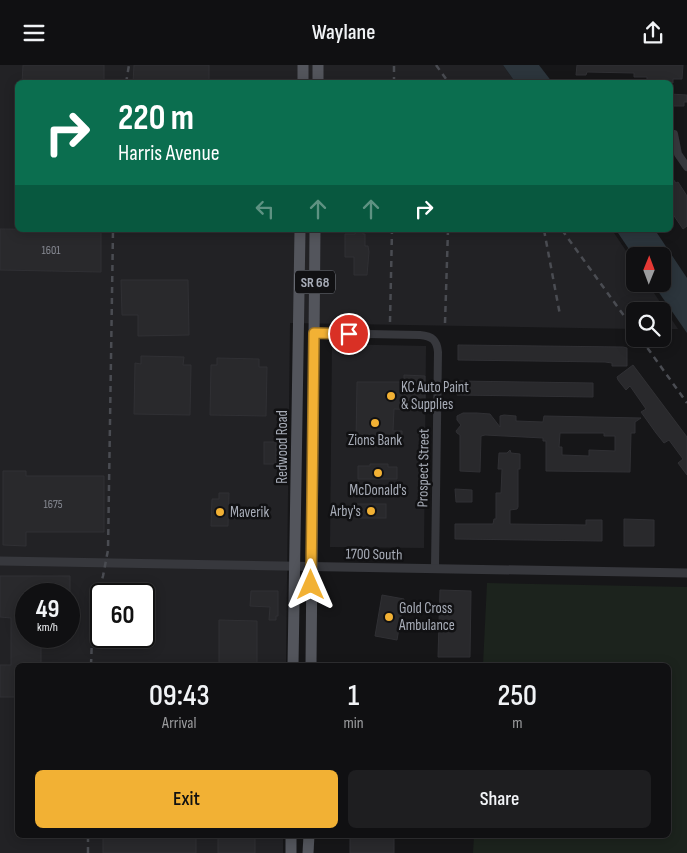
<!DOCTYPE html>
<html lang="en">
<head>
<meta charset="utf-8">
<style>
	:root { --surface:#101012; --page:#1e1e20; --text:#f1f3f6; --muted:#9c9d9f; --line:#303032; --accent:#f2b134 }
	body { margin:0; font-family:"Sofia Sans Condensed",sans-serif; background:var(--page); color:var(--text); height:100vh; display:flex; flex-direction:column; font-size:19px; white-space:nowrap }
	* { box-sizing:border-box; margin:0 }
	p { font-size:16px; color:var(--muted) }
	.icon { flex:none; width:28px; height:28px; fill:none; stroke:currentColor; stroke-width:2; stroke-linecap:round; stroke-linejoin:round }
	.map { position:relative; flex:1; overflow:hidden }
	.details { position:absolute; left:15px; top:598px; width:656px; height:175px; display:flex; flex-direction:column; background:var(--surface); border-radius:8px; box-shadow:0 2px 12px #0003,0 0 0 1px var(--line) }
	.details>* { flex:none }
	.guide { position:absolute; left:15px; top:15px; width:658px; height:152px; border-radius:8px; box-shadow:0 2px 12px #0003,0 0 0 1px var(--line); background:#0b6e4f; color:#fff; overflow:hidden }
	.needle { width:32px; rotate:1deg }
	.fabs { position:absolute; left:626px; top:182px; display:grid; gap:10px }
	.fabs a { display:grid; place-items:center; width:45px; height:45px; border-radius:8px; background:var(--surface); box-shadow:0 2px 12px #0003,0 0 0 1px var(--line); font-size:25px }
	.speed { position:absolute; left:15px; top:518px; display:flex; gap:10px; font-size:25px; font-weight:700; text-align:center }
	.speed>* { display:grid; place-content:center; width:65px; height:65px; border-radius:50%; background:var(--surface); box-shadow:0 2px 12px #0003,0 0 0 1px var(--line); line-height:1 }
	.speed small { font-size:12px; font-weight:400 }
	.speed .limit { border:2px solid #111; border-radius:8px; background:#fff; color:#111 }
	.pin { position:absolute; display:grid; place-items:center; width:42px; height:42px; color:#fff; margin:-21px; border:2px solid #fff; border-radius:50%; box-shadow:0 1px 5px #0007 }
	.me { position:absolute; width:55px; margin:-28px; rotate:0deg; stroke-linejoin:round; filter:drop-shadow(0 0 4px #0008) }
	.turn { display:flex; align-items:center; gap:18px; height:105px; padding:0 20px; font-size:22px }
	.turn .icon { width:65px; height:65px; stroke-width:2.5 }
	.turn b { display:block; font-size:35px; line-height:42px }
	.lanes { display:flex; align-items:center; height:48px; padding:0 20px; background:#0003; justify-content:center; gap:25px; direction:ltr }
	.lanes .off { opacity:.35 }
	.eta { display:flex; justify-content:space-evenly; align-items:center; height:85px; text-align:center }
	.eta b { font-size:30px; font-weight:600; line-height:35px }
	.button { display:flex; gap:10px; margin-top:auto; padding:10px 20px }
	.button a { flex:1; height:58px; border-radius:8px; background:var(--accent); color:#111; font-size:20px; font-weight:600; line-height:58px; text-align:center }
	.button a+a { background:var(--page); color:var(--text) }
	header { display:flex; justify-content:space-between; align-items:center; height:65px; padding:0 20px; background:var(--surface); font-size:22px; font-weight:600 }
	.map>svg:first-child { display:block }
	.built { fill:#222225; fill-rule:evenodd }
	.green { fill:#1c231d }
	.water { fill:#2c353c }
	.building { fill:#29292c; stroke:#303034; fill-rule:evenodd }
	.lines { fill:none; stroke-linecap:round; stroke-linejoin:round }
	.minor { stroke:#37383d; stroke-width:8 }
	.tertiary { stroke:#37383d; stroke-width:9 }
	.primary { stroke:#53555c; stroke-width:11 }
	.rail { stroke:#4a4c52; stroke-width:2.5; stroke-dasharray:6 5; stroke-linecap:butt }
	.route-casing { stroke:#9d7322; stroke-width:12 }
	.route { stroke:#f2b134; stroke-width:9 }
	.poi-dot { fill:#f2b134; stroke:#111113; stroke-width:2 }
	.labels { text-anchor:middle; stroke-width:5; stroke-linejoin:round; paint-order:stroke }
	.number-label { font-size:12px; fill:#888b94 }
	.shield { fill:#111113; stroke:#7b7e86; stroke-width:1 }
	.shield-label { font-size:14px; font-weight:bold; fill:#a8adb8 }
	.poi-label { font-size:15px; fill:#a8adb8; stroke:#111113; text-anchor:start }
	.street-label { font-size:15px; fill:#a8adb8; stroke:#111113 }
</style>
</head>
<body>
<header><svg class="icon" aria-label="menu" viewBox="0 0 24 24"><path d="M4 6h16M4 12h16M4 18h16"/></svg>Waylane<svg class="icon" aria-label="share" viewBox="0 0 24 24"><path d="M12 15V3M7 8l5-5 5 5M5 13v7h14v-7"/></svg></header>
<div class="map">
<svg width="687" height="788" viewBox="0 0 687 788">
	<rect width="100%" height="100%" fill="#161618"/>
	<g class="built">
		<path d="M0,0H503L515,17L18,18V165H612L635,199V219H648L678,264H663L662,246H635V264L290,258L286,600H18V770H283V788H0ZM26,529H69V571H26ZM101,529H144V571H101Z"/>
		<polygon points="332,279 426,281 424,483 330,482"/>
	</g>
	<polygon class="green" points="487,518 687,522 687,788 473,788 474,770 669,770 669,600 483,600"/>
	<g class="water">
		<polygon points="503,0 539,0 552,17 515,17"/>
		<polygon points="616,165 655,165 687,213 687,268 653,219 662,219 662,191 635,191 635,193"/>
	</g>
	<g class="building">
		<polygon points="23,0 104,0 104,18 22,18"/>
		<polygon points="134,0 209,0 209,18 133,18"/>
		<polygon points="577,0 683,0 682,14 673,14 673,18 647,18 647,12 634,12 634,8 587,7 586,10 576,10"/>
		<polygon points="670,29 687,30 687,37 684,37 684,41 670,41"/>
		<polygon points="670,110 676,118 678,117 687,131 687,161 683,164 670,145 670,137 673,134 670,130"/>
		<polygon points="0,164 101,165 101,207 0,205"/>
		<polygon points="356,165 363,165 363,169 365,169 365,181 368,181 369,187 367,210 354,210 354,192 345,192 345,169 355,169"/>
		<polygon points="121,215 188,215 189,270 138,271 138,250 122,250"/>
		<polygon points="458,280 623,282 627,283 627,301 612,301 612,298 605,297 458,295"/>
		<polygon points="141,291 184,292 183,300 191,300 190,350 134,349 135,298 141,299"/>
		<polygon points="217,293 259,294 259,302 267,302 266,351 210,350 211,300 217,300"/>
		<polygon points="633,300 687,372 687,410 678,398 683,394 669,375 664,378 656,368 641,347 646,344 630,321 626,325 618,315 617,312"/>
		<polygon points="404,310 425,311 425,345 394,344 393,366 402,366 402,373 394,373 394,378 356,377 357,317 404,317"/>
		<polygon points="457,316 593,318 593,332 457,330"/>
		<path d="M477,348L490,349L500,362V351L504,350L516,351V356L543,357L544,351L641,353L635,357V368H631L630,407L546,406V376H543V373L485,370L481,371L480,407L460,406V370L457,368L456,366L461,360L457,355V351L463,348ZM560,368H604V371H615V386L589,385V391L562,390V382H559Z"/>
		<rect x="264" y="377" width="12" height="22"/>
		<polygon points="510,385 511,388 520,389 520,404 518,404 518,442 517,444 510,445 510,459 586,460 586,455 602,455 602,476 455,474 455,459 493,459 494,454 496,454 496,428 501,428 502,404 498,404 499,388 507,388"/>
		<polygon points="370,399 388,399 388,402 397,402 397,414 358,414 358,401 370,401"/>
		<polygon points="3,406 26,406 26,411 104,411 104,467 26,467 26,481 3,480"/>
		<polygon points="455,424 472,425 472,437 456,437"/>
		<polygon points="219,428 229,428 228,461 211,461 212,434 219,434"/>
		<rect x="357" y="439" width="29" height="14"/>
		<polygon points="624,454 654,455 654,481 624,481"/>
		<polygon points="0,511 70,511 70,529 26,529 26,571 41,571 41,600 18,600 18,632 0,632 0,600 11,600 11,553 0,552"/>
		<polygon points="440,525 471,526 470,592 438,592"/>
		<polygon points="251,526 278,526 278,551 276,551 276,555 269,555 270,542 250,541"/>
		<polygon points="382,530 404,534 397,575 375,571"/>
		<polygon points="219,555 257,556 257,600 219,600"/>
		<rect x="103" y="770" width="93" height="18"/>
		<rect x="218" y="770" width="37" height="18"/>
		<rect x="350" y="770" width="44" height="18"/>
	</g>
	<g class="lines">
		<g class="minor">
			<polyline points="674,69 678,89 687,102"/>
			<path d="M314,268L420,270C432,271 437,275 438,287L435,503"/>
		</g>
		<polyline class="tertiary" points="0,496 687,508"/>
		<g class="primary">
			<polyline points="303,18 303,0"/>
			<polyline points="318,18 318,0"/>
			<polyline points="293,600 300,165"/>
			<polyline points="311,600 315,165"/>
			<polyline points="291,788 291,770"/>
			<polyline points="308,788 309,770"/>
		</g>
		<g class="rail">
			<polyline points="436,0 449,18"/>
			<polyline points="126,18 129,0"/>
			<polyline points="394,18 394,0"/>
			<polyline points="544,165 560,250"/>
			<polyline points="562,165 635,266"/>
			<polyline points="390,257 392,165"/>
			<polyline points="445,258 448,165"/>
			<polyline points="641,274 687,338"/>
			<polyline points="91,600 93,546 103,511 108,485 113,165"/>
			<polyline points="88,788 88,770"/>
		</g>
	</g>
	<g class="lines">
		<defs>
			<polyline id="route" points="311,520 314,268 349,269"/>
		</defs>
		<use href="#route" class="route-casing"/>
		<use href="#route" class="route"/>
	</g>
	<g class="poi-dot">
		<circle cx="391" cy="331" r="5"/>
		<circle cx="375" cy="358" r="5"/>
		<circle cx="378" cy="408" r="5"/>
		<circle cx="371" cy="446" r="5"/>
		<circle cx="220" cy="447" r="5"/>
		<circle cx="389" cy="552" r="5"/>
	</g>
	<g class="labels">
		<g class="number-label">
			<text x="51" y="189">1601</text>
			<text x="53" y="443">1675</text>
		</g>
		<rect class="shield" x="295" y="205.5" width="40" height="23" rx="4"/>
		<g class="shield-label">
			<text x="315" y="222">SR 68</text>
		</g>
		<g class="poi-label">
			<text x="401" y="327">KC Auto Paint<tspan x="401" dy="17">&amp; Supplies</tspan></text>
			<text x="375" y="380" text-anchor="middle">Zions Bank</text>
			<text x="378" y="430" text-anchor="middle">McDonald's</text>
			<text x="361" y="451" text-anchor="end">Arby's</text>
			<text x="230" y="452">Maverik</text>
			<text x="399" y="548">Gold Cross<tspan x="399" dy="17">Ambulance</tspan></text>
		</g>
		<g class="street-label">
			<text transform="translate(282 382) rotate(-90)" y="5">Redwood Road</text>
			<text transform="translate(423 403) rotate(-89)" y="5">Prospect Street</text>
			<text transform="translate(374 489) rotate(1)" y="5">1700 South</text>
		</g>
	</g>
</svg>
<div class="fabs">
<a><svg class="needle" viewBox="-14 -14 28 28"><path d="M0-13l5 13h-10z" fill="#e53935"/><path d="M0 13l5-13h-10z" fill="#9c9d9f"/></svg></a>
<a><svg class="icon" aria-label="search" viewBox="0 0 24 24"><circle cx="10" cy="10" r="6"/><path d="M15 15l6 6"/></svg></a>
</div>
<div class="speed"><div>49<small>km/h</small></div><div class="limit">60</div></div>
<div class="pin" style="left:349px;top:269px;background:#d93025"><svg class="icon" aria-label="arrive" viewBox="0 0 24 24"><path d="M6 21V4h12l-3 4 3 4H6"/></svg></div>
<svg class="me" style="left:311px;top:520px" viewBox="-20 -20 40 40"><path d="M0-17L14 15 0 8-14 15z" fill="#f2b134" stroke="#fff" stroke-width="4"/></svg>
<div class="guide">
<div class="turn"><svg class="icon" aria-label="right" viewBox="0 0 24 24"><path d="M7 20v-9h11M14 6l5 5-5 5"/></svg><div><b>220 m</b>Harris Avenue</div></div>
<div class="lanes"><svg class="icon off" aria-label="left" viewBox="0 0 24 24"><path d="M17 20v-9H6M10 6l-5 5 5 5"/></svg><svg class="icon off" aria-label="ahead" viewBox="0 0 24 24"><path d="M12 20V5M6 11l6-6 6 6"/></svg><svg class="icon off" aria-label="ahead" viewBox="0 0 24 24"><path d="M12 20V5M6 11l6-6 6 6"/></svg><svg class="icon" aria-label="right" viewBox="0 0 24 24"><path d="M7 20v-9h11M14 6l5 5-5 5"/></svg></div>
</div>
<section class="details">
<div class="eta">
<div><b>09:43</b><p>Arrival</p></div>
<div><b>1</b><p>min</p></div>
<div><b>250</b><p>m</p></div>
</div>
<div class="button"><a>Exit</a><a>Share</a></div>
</section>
</div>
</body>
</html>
